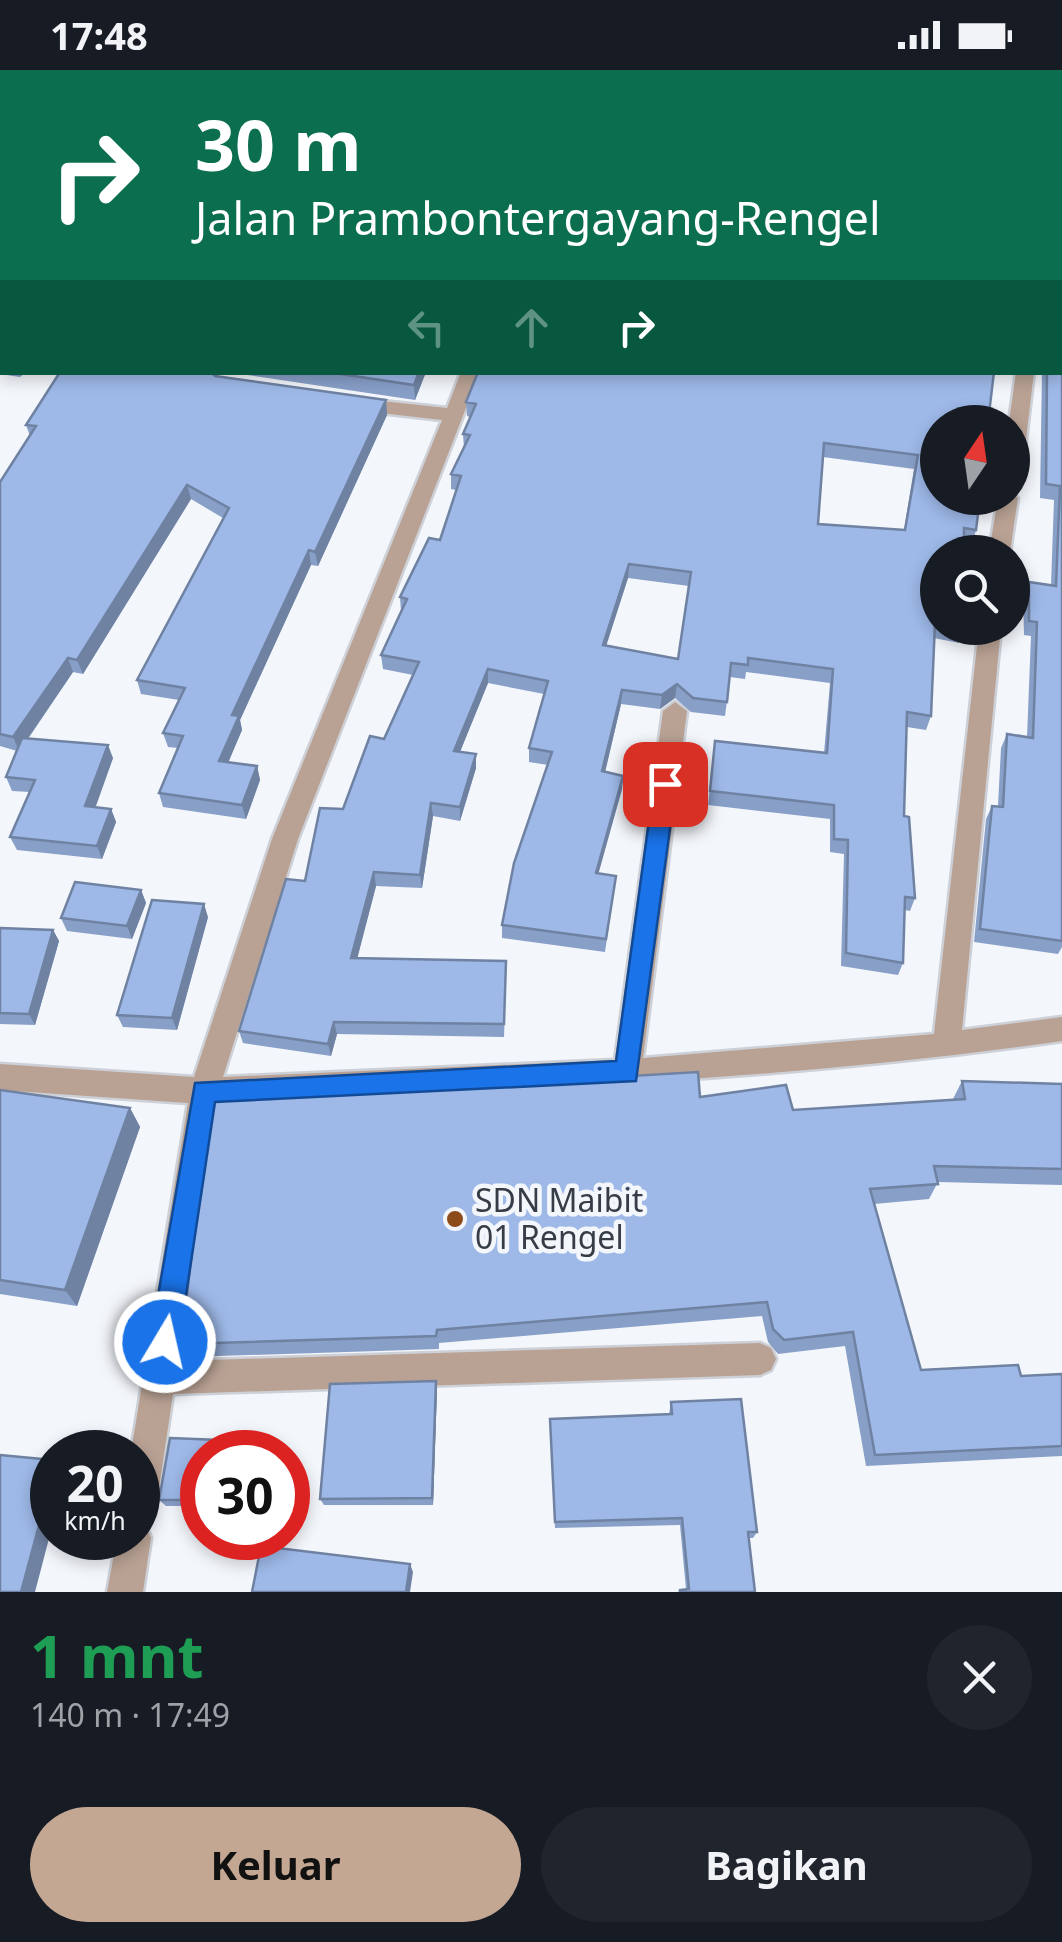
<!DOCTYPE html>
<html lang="id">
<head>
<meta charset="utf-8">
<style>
	:root { --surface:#171b24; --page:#20242c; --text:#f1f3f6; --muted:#9ea1a6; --accent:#c4a793 }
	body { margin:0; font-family:"Noto Sans",sans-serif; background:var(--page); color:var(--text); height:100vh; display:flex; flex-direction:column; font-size:38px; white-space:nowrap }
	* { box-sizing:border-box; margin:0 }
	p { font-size:32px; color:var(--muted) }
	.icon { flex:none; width:55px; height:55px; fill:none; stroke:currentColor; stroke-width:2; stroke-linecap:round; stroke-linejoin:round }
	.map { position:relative; height:1522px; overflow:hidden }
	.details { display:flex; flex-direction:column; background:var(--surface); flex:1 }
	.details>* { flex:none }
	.banner { position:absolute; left:0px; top:0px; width:1062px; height:305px; box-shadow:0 5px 15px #0003; background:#0b6e4f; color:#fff; overflow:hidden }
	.needle { width:65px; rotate:13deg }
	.tools { position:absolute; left:920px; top:335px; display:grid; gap:20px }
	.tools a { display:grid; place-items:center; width:110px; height:110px; border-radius:50%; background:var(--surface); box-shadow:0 5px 15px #0003; font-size:50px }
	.speed { position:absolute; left:30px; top:1360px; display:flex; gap:20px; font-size:50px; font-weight:700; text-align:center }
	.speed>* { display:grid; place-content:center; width:130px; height:130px; border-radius:50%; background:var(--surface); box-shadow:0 5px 15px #0003; line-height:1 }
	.speed small { font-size:25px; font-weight:400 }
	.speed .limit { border:15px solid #d22; background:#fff; color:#111 }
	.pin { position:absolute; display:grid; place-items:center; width:85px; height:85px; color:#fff; margin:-42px; border-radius:20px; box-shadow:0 5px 15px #0006 }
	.me { position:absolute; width:110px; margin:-55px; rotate:9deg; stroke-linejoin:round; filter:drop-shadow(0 0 8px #0008) }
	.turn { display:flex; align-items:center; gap:35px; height:210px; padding:0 30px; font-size:45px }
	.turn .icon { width:130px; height:130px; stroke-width:2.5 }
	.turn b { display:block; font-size:70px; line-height:85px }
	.lanes { display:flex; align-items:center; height:95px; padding:0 30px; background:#0003; justify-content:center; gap:50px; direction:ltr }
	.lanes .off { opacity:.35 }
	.round { display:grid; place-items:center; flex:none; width:105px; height:105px; border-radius:52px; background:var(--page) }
	.overview { display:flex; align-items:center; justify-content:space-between; height:170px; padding:0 30px }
	h1 { font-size:60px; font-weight:700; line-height:75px; color:#1e9e55 }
	.button { display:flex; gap:20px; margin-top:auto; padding:20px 30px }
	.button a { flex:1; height:115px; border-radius:60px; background:var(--accent); color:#111; font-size:40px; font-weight:700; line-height:115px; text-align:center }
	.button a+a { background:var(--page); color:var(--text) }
	.status { display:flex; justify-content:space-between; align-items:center; height:70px; padding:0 50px; background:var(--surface); direction:ltr }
	.status svg { height:28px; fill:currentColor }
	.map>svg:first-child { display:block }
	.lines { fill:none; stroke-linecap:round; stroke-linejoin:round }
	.minor-casing { stroke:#cdd1d7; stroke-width:5 }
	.minor { fill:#b9a294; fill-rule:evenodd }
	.wall { fill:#889fc8; fill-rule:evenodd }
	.shaded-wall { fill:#6f82a2 }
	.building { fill:#9eb9e8; stroke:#6f82a2; stroke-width:2.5; fill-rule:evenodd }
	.route { fill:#1a73e8; stroke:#114b97; stroke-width:2.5 }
	.poi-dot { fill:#8d4b19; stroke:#f3f6fb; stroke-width:4 }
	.labels { text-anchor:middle; stroke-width:9; stroke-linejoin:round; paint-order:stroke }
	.near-poi-label { font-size:32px; fill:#373d47; stroke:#f3f6fb; text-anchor:start }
</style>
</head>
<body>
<div class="status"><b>17:48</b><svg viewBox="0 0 49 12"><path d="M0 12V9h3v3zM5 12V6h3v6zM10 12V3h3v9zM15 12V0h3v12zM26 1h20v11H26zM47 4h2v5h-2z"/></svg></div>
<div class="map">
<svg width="1062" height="1522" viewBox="0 0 1062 1522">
	<rect width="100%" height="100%" fill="#f3f6fb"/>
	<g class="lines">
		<defs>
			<g id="minor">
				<path d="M461,302H480L298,769L223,1007L615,990L663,641L675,632L687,641L643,988L934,964L979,558H1001L962,960L1062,947V971C782,1011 499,1021 216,1033L178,1291L760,1273L771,1278L776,1289L771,1300L760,1305L173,1324L155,1445L147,1458L151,1468L143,1522H107L117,1468H138V1382H131L188,1033L0,1020V994L194,1007L272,769L442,350L354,340L344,334L354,328L447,338Z"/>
				<polygon points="1016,302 1034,302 1022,403 1012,409 1012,352 1009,352"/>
				<polygon points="1012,423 1018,428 1010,482 989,482 998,428 1012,428"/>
			</g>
		</defs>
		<use href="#minor" class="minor-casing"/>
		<use href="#minor" class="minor"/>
	</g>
	<g class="wall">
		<polygon points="0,0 2,2 2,302 26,302 20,307 0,304"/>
		<polygon points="1062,0 1062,877 1058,884 974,872 986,749 992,736 998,736 1001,678 1007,664 1027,667 1031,566 1024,565 1023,526 1029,512 1051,515 1054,430 1040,428 1042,302 1060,302"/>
		<polygon points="228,302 426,302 415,330"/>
		<path d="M994,302L976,460L972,475L964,473L938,482V558H964L959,573L934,568L931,646L926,660L907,657L904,746L915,828L910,841L905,840L903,893L898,905L841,896L844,784L830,782V749L708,735L715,671L824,683L830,613L746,602L745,609L730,607L725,646L691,642L675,628L660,639L621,634L605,702L623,706L622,719L598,803L614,819L605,882L502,868V855L548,695L529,692V678L544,624L488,613L460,682L476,698L460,751L433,746L422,818L376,816L357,888L506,903L504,967L337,964L331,986L243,973L239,961L305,811L343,739L384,669L413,605L383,599L381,585L401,541L400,527L440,470L456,420L451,419V404L464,378L463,364L470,347L467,346L466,332ZM823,387L914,399L904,460L818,454ZM628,508L689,516L678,589L606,575Z"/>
		<polygon points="214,305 386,330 387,345 318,496 311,495 240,650 242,660 228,692 257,696 260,710 246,749 163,737 159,723 178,678 168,677 163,663 179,630 141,624 137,610 223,448 191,429 83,604 73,602 28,669 113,688 95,737 111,739 116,752 102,789 17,780 10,767 30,722 12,721 6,707 17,681 0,676 0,412 30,366 26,355"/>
		<polygon points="141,820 146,833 132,869 67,861 61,848"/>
		<polygon points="208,847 177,960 123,957 117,945"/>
		<polygon points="0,858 53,860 59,871 35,955 0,954"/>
		<polygon points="962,1011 1061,1014 1062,1012 1062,1115 938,1112 929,1129 874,1134 921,1300 1021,1306 1062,1304 1062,1386 866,1396 845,1276 778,1284 768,1272 762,1246 439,1273 439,1279 189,1287 181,1274 700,1027 793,1040 953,1029"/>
		<polygon points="0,1020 130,1038 140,1057 77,1236 0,1224"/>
		<polygon points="437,1319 433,1435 324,1435 320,1429"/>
		<polygon points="671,1332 757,1462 753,1468 749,1468 755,1522 678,1522 680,1520 686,1519 680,1455 555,1458 550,1356 669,1344"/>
		<polygon points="170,1368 245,1371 250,1379 250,1382 202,1382 202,1436 166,1436 159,1430"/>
	</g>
	<g class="shaded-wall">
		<polygon points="419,302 426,302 415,330 414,315"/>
		<polygon points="386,330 387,345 318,496 315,482"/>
		<polygon points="187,415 191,429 83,604 77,590"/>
		<polygon points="309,480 311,495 240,650 242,660 223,705 219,691 232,645"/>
		<polygon points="629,494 628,508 602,589 603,575"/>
		<polygon points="68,588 73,602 19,681 13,667"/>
		<polygon points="488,599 488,613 455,694 454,681"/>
		<polygon points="677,614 675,628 660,639 662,625"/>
		<polygon points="622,620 621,634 602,715 602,701"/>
		<polygon points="108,675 113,688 91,750 85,736"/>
		<polygon points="476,684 476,698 460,751 460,737"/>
		<polygon points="257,696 260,710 246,749 242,735"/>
		<polygon points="623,706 622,719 595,816 596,803"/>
		<polygon points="431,733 433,746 422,818 420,805"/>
		<polygon points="111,739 116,752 102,789 97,776"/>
		<polygon points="374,802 376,816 354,901 351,888"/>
		<polygon points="141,820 146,833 132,869 127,856"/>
		<polygon points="204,834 208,847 177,960 172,948"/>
		<polygon points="53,860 59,871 35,955 29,944"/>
		<polygon points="334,952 337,964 331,986 328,974"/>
		<polygon points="130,1038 140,1057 77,1236 65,1220"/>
		<polygon points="436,1311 437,1319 433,1435 432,1428"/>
		<polygon points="245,1371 250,1379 250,1382 244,1382"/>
		<polygon points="52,1407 52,1457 35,1522 21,1522"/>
		<polygon points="410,1494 413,1502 410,1522 406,1522"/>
	</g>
	<g class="building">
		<polygon points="0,0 555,0 569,2 2,2 2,290 0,290 0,108 1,96 0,95"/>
		<polygon points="956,0 1062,0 1062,871 980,859 992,736 1003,737 1007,664 1033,668 1037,552 1029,551 1029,512 1056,516 1060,416 1046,414 1047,302 1060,302 1060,2 956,2"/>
		<polygon points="60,302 211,302 215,306 386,330 315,482 309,480 232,645 239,646 219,691 257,696 242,735 159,723 183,666 163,663 185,618 137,610 229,438 187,415 77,590 68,588 13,667 0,664 0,412 36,356 26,355"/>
		<polygon points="327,302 419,302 414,315"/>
		<path d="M478,302H994L988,352H938V428H980L976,460L964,458V482H938V554L935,553L931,646L907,642L904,746L909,747L915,828L905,827L903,893L846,883L848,770L834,769V735L710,721L715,671L827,683L833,599L748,588V595L731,593L727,632L693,628L677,614L662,625L622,620L602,701L623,706L596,803L616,806L606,869L502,855L514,793L552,682L529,678L548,611L488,599L454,681L476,684L460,737L431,733L420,805L374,802L351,888L506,891L504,954L334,952L328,974L239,961L286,809L305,811L320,738L343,739L370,666L384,669L419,592L381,585L407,529L400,527L429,468L440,470L461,406L451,404L470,365L463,364L476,334L466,332ZM824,373L918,385L905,460L818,454ZM629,494L691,502L678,589L603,575Z"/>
		<polygon points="22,668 108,675 85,736 111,739 97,776 10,767 35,710 6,707"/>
		<polygon points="75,812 141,820 127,856 61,848"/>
		<polygon points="152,830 204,834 172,948 117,945"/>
		<polygon points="0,858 53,860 29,944 0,943"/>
		<polygon points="698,1002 700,1027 786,1015 793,1040 965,1029 962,1011 1062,1014 1062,1099 934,1096 938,1114 870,1119 921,1300 1018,1295 1021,1306 1062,1304 1062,1376 875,1385 853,1262 784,1270 773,1259 767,1232 437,1260 436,1266 181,1274 210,1031"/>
		<polygon points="0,1020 130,1038 65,1220 0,1210"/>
		<polygon points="436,1311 432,1428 320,1429 330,1314"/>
		<polygon points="741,1329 757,1462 748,1462 755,1522 680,1522 680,1520 689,1519 682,1448 555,1452 550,1349 672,1344 671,1332"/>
		<polygon points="170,1368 245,1371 244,1382 202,1382 202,1430 159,1430"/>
		<polygon points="0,1385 52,1390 52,1407 21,1522 0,1522"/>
		<polygon points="261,1476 410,1494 406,1522 252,1522"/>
	</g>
	<polygon class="route" points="665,705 676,714 636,1011 215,1032 179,1272 175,1283 165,1287 154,1283 150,1272 195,1013 616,991 654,714"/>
	<circle class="poi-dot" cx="455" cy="1149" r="10"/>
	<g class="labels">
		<g class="near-poi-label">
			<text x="475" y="1142">SDN Maibit<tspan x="475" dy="37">01 Rengel</tspan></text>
		</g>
	</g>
</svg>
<div class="tools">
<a><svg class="needle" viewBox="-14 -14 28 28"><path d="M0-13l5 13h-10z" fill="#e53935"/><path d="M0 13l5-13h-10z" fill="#9ea1a6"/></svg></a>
<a><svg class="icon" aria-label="search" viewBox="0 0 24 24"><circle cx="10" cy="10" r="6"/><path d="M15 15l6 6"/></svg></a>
</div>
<div class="speed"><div>20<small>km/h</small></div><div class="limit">30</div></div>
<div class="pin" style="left:665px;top:714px;background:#d93025"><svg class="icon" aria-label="arrive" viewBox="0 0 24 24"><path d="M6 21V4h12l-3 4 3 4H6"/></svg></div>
<svg class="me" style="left:165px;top:1272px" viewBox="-20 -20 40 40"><circle r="17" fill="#1a73e8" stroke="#fff" stroke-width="3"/><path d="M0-11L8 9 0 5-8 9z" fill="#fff"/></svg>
<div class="banner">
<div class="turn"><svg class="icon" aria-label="right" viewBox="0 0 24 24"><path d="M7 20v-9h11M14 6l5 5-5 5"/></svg><div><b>30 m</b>Jalan Prambontergayang-Rengel</div></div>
<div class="lanes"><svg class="icon off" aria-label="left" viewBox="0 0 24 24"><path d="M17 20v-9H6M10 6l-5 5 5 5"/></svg><svg class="icon off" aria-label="ahead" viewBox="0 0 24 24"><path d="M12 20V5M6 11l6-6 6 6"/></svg><svg class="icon" aria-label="right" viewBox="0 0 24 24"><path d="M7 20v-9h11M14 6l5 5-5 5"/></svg></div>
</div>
</div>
<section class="details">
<div class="overview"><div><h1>1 mnt</h1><p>140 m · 17:49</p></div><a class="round"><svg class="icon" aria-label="close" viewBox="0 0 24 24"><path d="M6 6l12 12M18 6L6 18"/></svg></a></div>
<div class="button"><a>Keluar</a><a>Bagikan</a></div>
</section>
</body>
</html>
